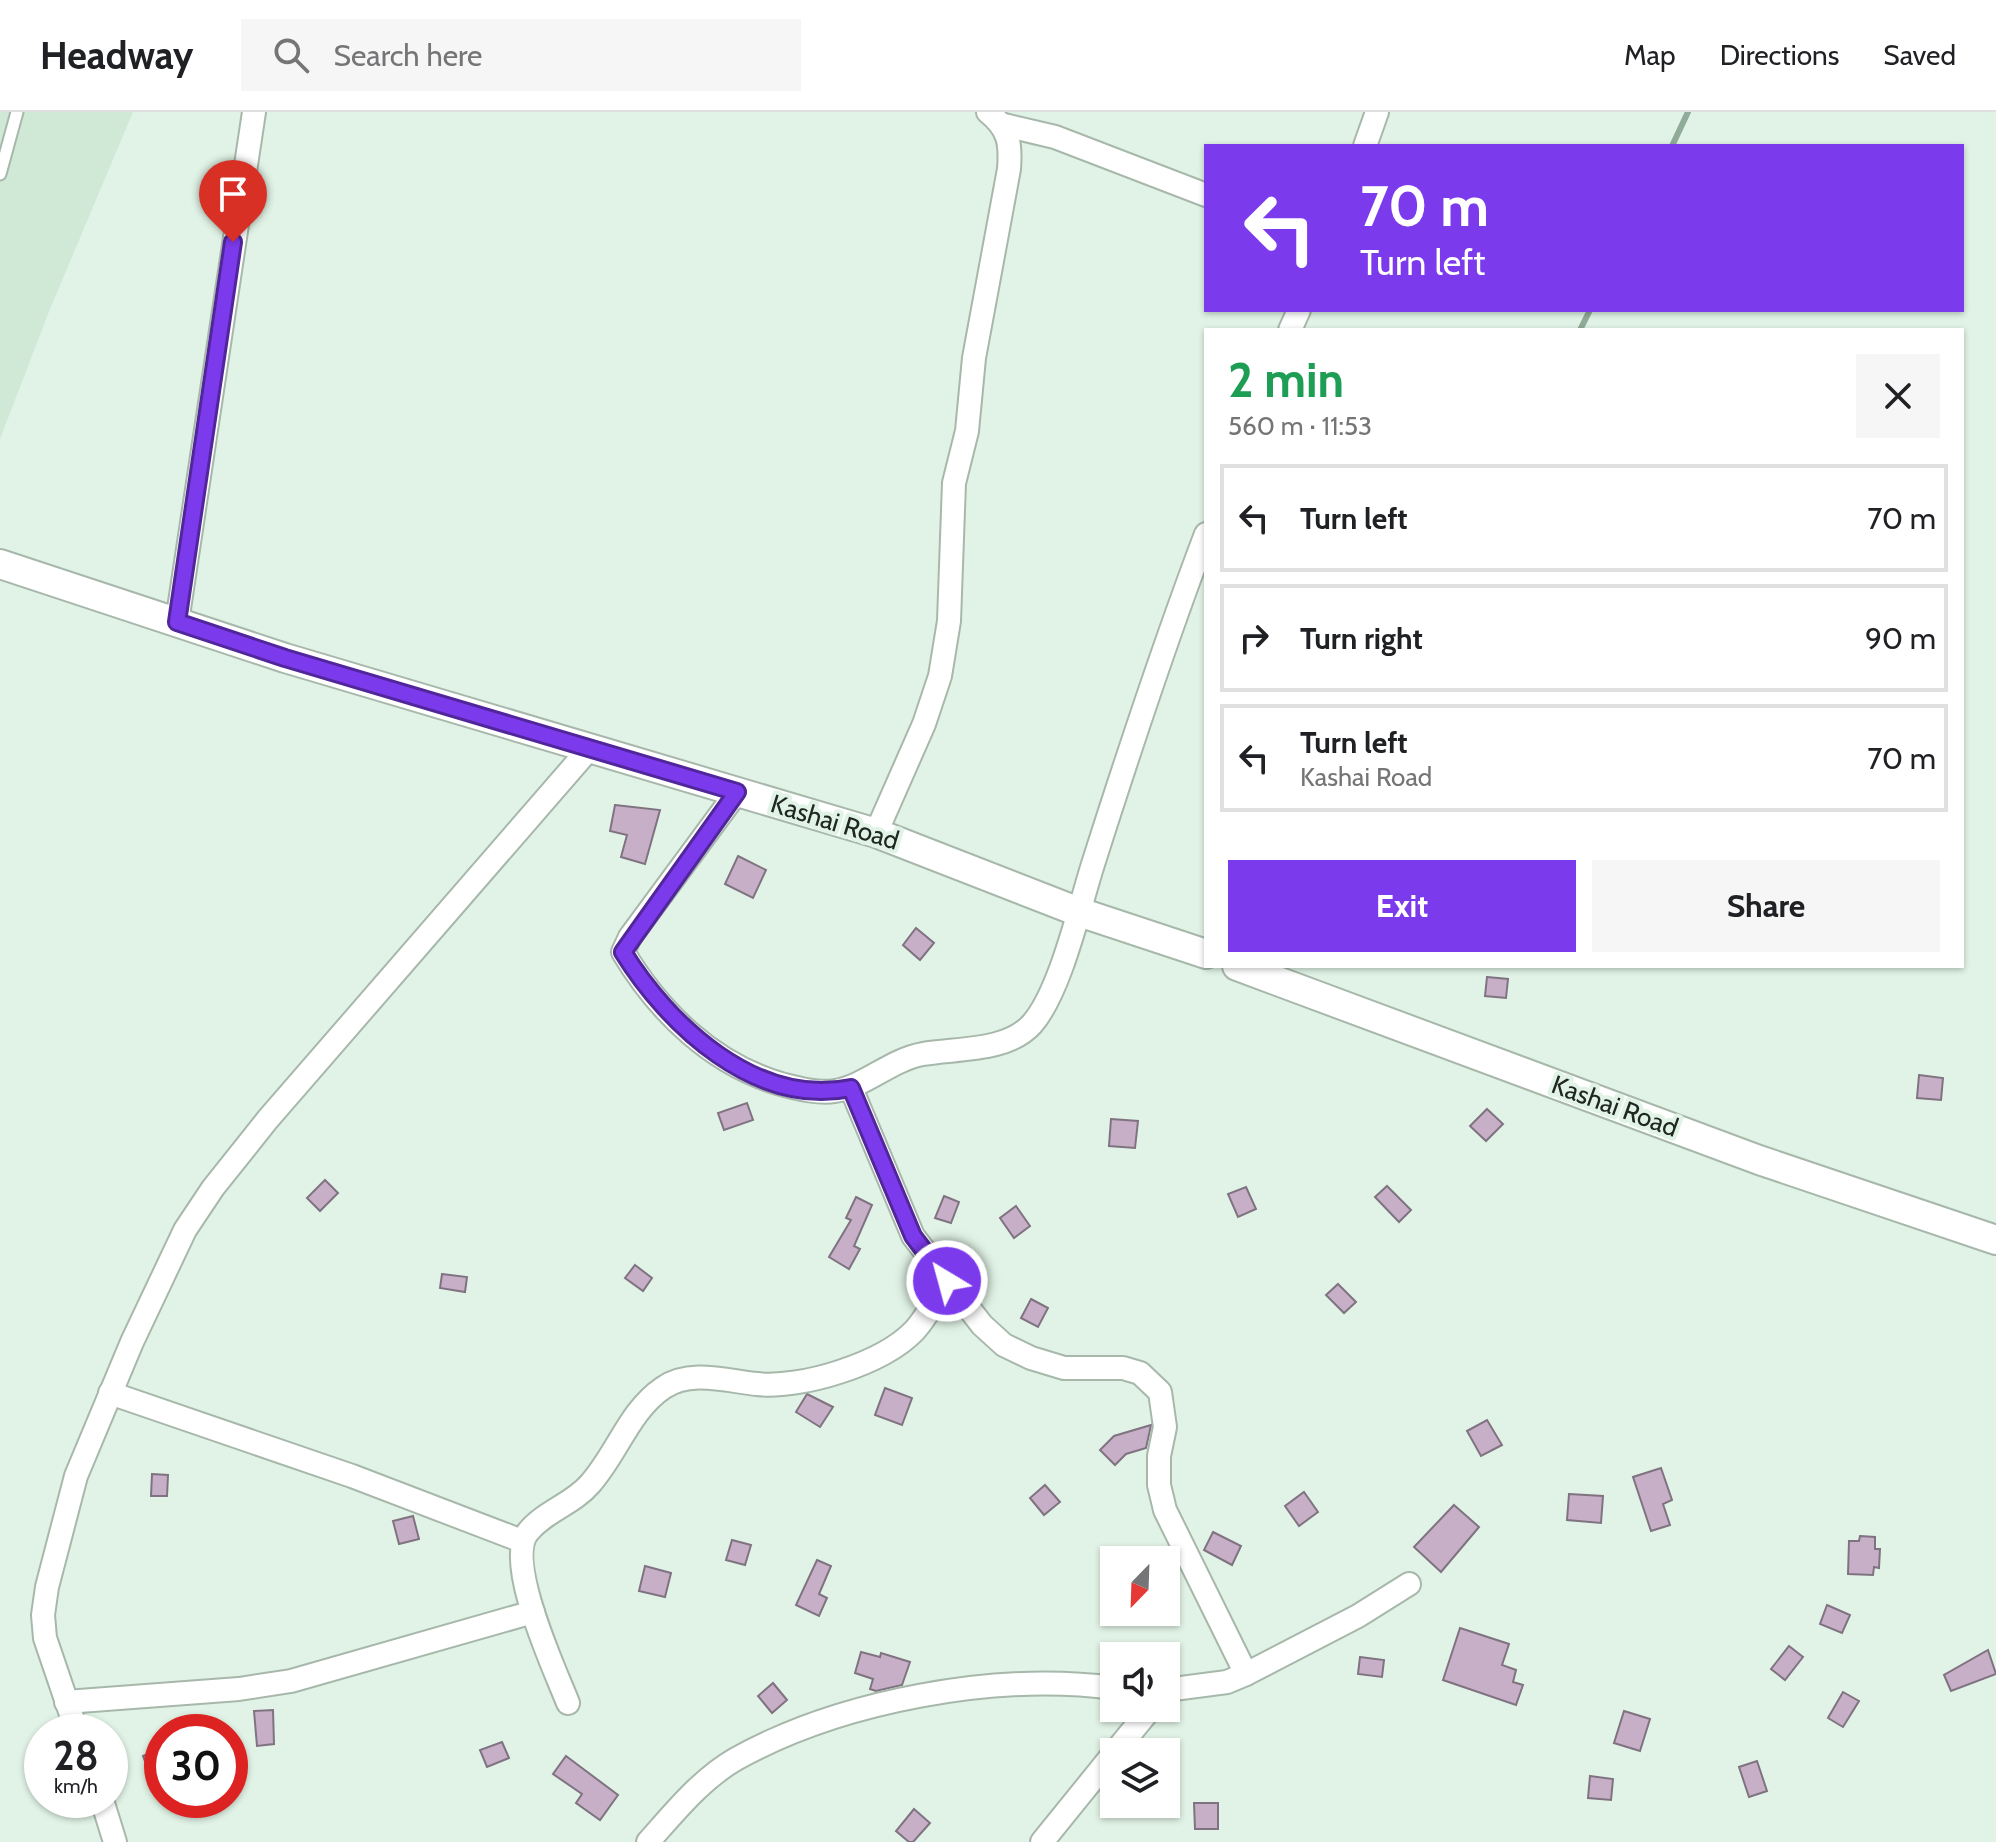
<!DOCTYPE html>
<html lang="en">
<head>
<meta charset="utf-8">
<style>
	:root { --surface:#fff; --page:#f6f6f6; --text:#202124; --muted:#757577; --line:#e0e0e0; --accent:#7c3aed }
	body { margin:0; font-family:Cabin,sans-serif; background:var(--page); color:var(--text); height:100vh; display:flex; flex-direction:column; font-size:30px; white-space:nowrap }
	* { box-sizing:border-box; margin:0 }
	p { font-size:26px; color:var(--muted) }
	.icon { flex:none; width:44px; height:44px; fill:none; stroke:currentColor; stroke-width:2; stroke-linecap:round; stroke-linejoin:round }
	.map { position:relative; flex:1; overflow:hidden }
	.side { position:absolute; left:1204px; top:216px; width:760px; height:640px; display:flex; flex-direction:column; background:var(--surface); border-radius:0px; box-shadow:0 2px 6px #0004 }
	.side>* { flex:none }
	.guide { position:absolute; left:1204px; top:32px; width:760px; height:168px; border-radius:0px; box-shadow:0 2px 6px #0004; background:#7c3aed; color:#fff; overflow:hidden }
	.needle { width:52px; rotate:203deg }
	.buttons { position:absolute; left:1100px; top:1434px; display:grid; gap:16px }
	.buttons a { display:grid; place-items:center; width:80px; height:80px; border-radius:0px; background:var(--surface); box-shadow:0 2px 6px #0004; font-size:40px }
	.speed { position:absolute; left:24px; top:1602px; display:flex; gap:16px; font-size:40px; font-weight:700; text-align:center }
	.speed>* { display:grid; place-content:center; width:104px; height:104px; border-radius:50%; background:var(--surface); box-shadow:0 2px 6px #0004; line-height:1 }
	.speed small { font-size:20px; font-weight:400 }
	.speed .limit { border:12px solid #d22; background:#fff; color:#111 }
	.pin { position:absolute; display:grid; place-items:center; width:68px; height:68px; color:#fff; margin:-82px -34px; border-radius:50% 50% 50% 0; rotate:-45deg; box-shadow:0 0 8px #0007 }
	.pin .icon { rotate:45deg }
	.me { position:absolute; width:88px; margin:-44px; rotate:323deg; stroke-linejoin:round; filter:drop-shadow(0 0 6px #0008) }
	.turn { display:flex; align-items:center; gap:28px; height:168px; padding:0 24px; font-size:36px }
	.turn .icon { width:104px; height:104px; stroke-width:2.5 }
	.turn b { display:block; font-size:56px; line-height:68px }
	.round { display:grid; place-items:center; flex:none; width:84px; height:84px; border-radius:0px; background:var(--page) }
	.summary { display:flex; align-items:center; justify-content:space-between; height:136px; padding:0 24px }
	h1 { font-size:48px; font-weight:800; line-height:60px; color:#1e9e55 }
	.primary-button { display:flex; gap:16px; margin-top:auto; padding:16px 24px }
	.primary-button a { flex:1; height:92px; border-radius:0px; background:var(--accent); color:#fff; font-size:32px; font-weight:800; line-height:92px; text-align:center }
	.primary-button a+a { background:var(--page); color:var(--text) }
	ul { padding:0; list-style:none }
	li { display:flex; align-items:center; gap:24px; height:108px; margin:0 16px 12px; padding:0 8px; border:4px solid var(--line); border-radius:0px }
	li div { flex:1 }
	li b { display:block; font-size:30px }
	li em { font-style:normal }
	header { display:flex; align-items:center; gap:48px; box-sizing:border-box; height:112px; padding:0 40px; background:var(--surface); border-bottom:2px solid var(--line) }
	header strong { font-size:38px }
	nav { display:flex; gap:44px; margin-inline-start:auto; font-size:28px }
	.search { width:560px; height:72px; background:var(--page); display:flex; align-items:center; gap:20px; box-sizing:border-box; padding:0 28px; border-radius:0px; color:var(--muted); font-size:30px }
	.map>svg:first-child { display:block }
	.built { fill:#d0e9d7 }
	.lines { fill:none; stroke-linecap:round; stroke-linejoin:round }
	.stream { stroke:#90ab98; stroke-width:6 }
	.building { fill:#c7b0c7; stroke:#807381; stroke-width:2 }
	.service-casing { stroke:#a7b8ab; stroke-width:15 }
	.minor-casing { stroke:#a7b8ab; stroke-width:26 }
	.tertiary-casing { stroke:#a7b8ab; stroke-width:32 }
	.service { stroke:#fff; stroke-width:11 }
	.minor { stroke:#fff; stroke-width:22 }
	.tertiary { stroke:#fff; stroke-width:28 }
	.route-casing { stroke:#51269a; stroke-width:20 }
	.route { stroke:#7c3aed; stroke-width:14 }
	.labels { text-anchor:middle; stroke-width:8; stroke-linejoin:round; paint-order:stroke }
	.street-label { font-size:26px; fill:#202722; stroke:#e1f3e6 }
</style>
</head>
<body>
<header>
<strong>Headway</strong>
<div class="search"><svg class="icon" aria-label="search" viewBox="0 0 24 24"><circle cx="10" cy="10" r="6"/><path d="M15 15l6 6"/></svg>Search here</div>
<nav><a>Map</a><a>Directions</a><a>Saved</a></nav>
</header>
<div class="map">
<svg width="1996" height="1730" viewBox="0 0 1996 1730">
	<rect width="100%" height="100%" fill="#e1f3e6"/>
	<polygon class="built" points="0,0 133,0 50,197 0,327"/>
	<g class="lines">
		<g class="stream">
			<polyline points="1672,34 1688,0"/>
			<polyline points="1580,218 1590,198"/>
		</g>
	</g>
	<g class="building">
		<polygon points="615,693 660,698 645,752 621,745 627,723 610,719"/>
		<polygon points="738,744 766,758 753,786 725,772"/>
		<polygon points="916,816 934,831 920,848 903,833"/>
		<polygon points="1487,865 1508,867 1506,886 1485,884"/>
		<polygon points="1919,963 1943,966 1941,988 1917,986"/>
		<polygon points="747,991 753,1008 724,1018 718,1001"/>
		<polygon points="1487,997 1503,1012 1486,1029 1470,1014"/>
		<polygon points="1111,1007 1138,1009 1135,1036 1109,1034"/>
		<polygon points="325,1068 338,1081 320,1099 307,1086"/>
		<polygon points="1387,1074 1411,1098 1399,1110 1375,1085"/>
		<polygon points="1246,1075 1256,1097 1238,1105 1228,1082"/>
		<polygon points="944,1084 959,1090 951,1111 935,1106"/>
		<polygon points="856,1085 872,1093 854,1134 860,1137 849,1157 829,1145 851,1108 846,1106"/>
		<polygon points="1016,1094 1030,1114 1014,1126 1000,1106"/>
		<polygon points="635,1153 652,1166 643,1179 625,1166"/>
		<polygon points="442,1162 467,1165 465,1180 440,1176"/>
		<polygon points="1338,1172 1356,1190 1344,1201 1326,1183"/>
		<polygon points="1031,1187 1048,1196 1038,1215 1021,1206"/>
		<polygon points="885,1276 912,1286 902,1313 875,1303"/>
		<polygon points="807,1282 833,1295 820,1315 796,1300"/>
		<polygon points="1487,1308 1502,1333 1481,1344 1467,1319"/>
		<polygon points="1151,1313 1146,1336 1126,1342 1115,1353 1100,1338 1114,1324"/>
		<polygon points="1661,1356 1672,1388 1663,1392 1670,1413 1651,1419 1633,1365"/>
		<polygon points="152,1362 168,1363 167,1384 151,1384"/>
		<polygon points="1045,1373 1060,1390 1044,1403 1030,1386"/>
		<polygon points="1304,1380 1318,1400 1299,1414 1285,1394"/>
		<polygon points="1569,1382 1603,1384 1601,1411 1567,1408"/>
		<polygon points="1454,1393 1479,1415 1441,1460 1414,1435"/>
		<polygon points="413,1404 419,1427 399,1432 393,1409"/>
		<polygon points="1213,1420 1241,1434 1232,1453 1204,1438"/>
		<polygon points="1860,1424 1875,1425 1875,1437 1880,1437 1879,1456 1874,1455 1873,1463 1848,1462 1849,1429 1859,1429"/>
		<polygon points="732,1428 751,1433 745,1453 726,1448"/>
		<polygon points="817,1448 831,1454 819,1482 827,1486 819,1504 796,1493"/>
		<polygon points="645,1454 671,1461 665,1485 639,1479"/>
		<polygon points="1827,1493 1850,1503 1842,1521 1820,1512"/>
		<polygon points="1460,1516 1509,1532 1502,1553 1516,1558 1513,1570 1523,1573 1516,1593 1443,1568"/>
		<polygon points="1789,1534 1803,1545 1785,1568 1771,1557"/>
		<polygon points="1988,1538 1996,1562 1951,1579 1944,1563"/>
		<polygon points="861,1540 880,1545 881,1541 910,1550 902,1573 876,1579 870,1577 873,1567 855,1561"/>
		<polygon points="1360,1545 1384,1548 1382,1565 1358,1562"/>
		<polygon points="773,1571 787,1588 772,1601 758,1584"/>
		<polygon points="1843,1580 1859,1589 1843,1615 1828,1606"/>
		<polygon points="273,1598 274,1632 257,1634 254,1599"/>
		<polygon points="1624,1599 1650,1607 1640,1639 1614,1631"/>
		<polygon points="502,1630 509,1646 487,1655 480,1638"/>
		<polygon points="162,1635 162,1653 149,1659 143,1644"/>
		<polygon points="566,1644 618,1683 600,1708 576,1691 582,1682 553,1662"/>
		<polygon points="1757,1649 1767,1679 1749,1685 1739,1655"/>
		<polygon points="1590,1664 1613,1667 1611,1688 1588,1686"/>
		<polygon points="1194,1691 1218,1691 1218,1717 1195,1717"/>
		<polygon points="914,1697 930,1711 913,1730 909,1730 896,1719"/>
	</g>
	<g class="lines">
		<defs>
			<polyline id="service" points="0,62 17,0"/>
			<g id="minor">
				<polyline points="1004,13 1055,25 1206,83"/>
				<polyline points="1365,34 1377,0"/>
				<polyline points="1290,218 1299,198"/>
				<polyline points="177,510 254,0"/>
				<path d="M737,680L630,825L623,840C659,900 712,952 781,972C797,976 818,982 835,979C866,974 890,948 923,942C957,936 1007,940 1032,912C1061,879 1080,792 1094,749C1129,639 1165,530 1206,422"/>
				<path d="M876,721L924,612L940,564L949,509L954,371L967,319L974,246L1009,57C1011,31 1009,17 988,0"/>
				<polyline points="851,976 913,1124 982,1213 1004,1233 1031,1246 1064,1256 1123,1256 1140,1261 1160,1280 1165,1315 1159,1344 1159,1373 1165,1398 1246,1562"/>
				<polyline points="110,1281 352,1364 522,1429"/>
				<polyline points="1166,1578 1227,1570 1246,1562 1358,1504 1409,1472"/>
				<polyline points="66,1590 239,1577 291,1569 533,1500"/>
				<path d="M568,1591C555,1558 504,1449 528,1420C545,1399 573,1392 590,1372C617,1342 629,1299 663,1276C690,1257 727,1269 757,1272C801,1277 882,1252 914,1219C927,1205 937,1185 947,1169"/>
				<polyline points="77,1620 45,1526 43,1503 47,1475 76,1364 132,1230 185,1118 213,1076 268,1007 589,637"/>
				<polyline points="1115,1640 1151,1596"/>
				<polyline points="102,1688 115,1730"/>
				<path d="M648,1730C674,1701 701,1667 736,1647C840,1589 996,1560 1114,1576"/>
				<polyline points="1042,1730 1114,1641"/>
			</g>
			<g id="tertiary">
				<polyline points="0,452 285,546 876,721 1079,800 1206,842"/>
				<polyline points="1237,854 1759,1048 1996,1128"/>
			</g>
		</defs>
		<use href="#service" class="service-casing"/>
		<use href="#minor" class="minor-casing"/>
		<use href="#tertiary" class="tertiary-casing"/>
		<use href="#service" class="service"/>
		<use href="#minor" class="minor"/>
		<use href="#tertiary" class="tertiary"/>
	</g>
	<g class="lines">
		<defs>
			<path id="route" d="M233,130L177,510L285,546L737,680L623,840C668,913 756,996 851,976L913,1124L947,1169"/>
		</defs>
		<use href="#route" class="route-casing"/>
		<use href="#route" class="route"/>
	</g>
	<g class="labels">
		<g class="street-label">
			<text transform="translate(835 710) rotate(17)" y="9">Kashai Road</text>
			<text transform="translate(1615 994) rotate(20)" y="9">Kashai Road</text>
		</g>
	</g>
</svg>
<div class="buttons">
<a><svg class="needle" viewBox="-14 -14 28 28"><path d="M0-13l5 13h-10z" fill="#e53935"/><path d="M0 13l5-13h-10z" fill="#757577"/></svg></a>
<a><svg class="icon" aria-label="sound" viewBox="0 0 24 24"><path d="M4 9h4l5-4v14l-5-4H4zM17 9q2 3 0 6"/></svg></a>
<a><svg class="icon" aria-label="layers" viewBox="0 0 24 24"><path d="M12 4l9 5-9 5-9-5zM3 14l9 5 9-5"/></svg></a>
</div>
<div class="speed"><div>28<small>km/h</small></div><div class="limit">30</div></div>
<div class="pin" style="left:233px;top:130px;background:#d93025"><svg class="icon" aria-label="arrive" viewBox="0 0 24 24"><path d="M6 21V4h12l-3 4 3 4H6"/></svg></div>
<svg class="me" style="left:947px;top:1169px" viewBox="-20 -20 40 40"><circle r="17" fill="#7c3aed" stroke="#fff" stroke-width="3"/><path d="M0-11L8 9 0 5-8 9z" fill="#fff"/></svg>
<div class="guide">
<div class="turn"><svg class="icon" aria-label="left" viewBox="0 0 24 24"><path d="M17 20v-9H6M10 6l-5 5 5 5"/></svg><div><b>70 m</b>Turn left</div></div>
</div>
<section class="side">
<div class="summary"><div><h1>2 min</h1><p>560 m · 11:53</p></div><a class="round"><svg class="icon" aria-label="close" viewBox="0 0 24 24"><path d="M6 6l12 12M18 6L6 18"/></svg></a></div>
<ul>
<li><svg class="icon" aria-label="left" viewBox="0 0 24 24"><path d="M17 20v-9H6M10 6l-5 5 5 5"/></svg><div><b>Turn left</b></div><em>70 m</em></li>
<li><svg class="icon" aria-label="right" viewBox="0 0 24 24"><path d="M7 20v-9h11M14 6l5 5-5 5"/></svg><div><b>Turn right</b></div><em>90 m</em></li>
<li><svg class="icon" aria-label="left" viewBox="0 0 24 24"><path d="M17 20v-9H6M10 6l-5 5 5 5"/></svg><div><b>Turn left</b><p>Kashai Road</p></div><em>70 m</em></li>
</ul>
<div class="primary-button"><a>Exit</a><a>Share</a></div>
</section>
</div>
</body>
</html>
